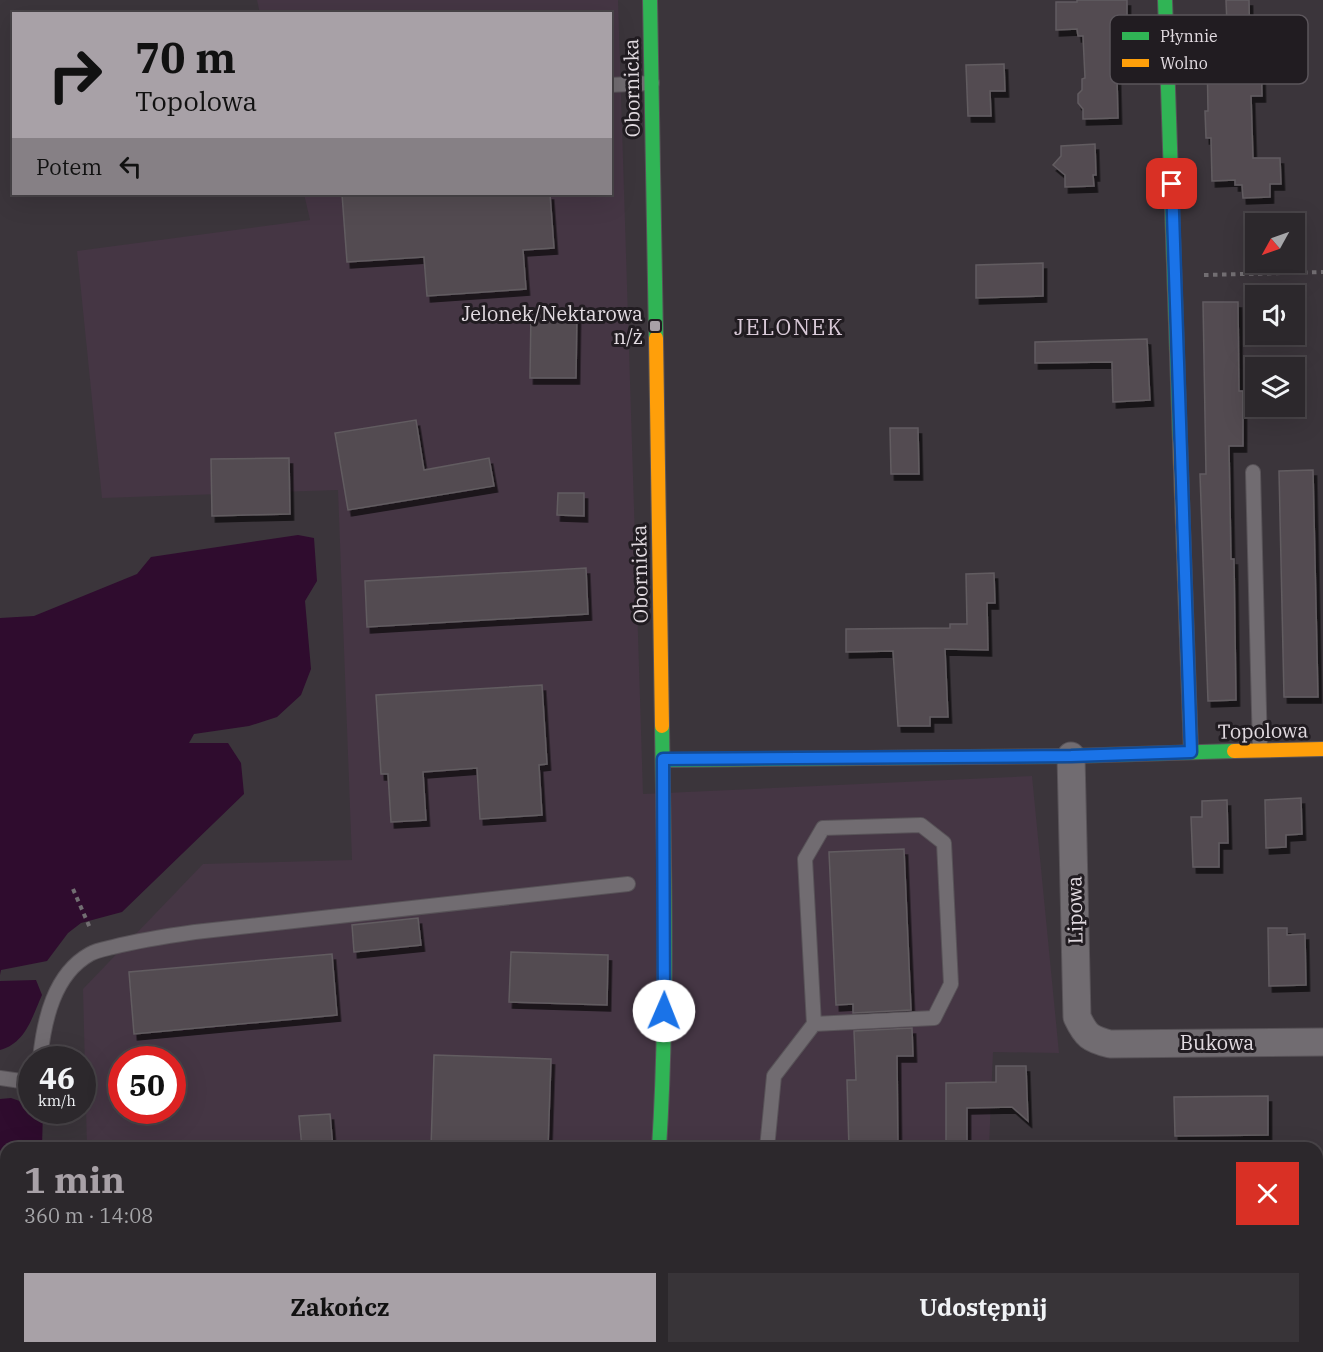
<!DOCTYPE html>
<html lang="pl">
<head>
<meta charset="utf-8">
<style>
	:root { --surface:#2c282c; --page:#383438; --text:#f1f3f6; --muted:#a6a6a9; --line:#484448; --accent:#a8a1a7 }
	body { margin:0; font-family:"IBM Plex Serif",serif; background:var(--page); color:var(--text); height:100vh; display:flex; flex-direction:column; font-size:22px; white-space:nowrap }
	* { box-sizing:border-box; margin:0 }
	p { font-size:20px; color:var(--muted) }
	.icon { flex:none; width:33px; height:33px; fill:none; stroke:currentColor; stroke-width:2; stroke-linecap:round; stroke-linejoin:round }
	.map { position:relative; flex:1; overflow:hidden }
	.side { position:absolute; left:0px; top:1142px; width:1323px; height:212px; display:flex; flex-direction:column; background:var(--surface); border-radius:18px 18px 0 0; box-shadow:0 6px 24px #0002,0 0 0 2px var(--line) }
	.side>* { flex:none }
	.hud { position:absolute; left:12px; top:12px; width:600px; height:183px; border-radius:0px; box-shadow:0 6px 24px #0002,0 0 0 2px var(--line); background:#a8a1a7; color:#111; overflow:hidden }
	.needle { width:39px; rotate:230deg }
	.fabs { position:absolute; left:1245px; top:213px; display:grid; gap:12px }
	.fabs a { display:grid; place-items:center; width:60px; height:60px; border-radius:0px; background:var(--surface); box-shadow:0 6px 24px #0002,0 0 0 2px var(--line); font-size:30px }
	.speed { position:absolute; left:18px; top:1046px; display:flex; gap:12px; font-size:30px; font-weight:700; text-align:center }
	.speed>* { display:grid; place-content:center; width:78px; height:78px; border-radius:50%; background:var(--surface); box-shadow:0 6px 24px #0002,0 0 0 2px var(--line); line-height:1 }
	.speed small { font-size:15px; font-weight:400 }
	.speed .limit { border:9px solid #d22; background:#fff; color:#111 }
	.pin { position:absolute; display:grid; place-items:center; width:51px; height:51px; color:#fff; margin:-26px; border-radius:12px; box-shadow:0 3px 9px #0006 }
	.me { position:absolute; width:66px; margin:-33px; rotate:1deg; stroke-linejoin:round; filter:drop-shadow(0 0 4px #0008) }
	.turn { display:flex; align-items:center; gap:21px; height:126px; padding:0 24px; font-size:27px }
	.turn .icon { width:78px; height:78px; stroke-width:2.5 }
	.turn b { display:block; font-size:42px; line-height:51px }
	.then { display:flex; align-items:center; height:57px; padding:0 24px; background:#0003; gap:12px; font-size:22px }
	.round { display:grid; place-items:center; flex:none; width:63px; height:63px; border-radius:0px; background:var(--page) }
	.headline { display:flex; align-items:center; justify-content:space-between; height:102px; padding:0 24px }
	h1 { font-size:36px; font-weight:800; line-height:45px; color:var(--accent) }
	.action { display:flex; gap:12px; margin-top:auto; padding:12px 24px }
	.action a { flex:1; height:69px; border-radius:0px; background:var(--accent); color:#111; font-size:24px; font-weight:800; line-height:69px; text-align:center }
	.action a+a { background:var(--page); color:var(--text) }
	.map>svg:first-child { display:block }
	.built { fill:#453644; fill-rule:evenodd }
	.green { fill:#714c6e }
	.water { fill:#2f0c2e }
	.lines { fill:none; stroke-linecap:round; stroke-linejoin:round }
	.stream { stroke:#2f0c2e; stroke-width:8 }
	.building { fill:#524c51; stroke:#625c61; stroke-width:1.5; filter:url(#shadow) }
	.lane-casing { stroke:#585358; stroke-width:16 }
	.street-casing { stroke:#585358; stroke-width:29 }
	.fast-casing { stroke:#585358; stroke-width:16 }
	.slow-casing { stroke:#585358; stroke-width:16 }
	.path { stroke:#726e72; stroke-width:4; stroke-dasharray:4.5 4.5; stroke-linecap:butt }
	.lane { stroke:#716c71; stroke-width:14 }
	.street { stroke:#716c71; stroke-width:27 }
	.fast { stroke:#30b455; stroke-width:14 }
	.slow { stroke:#ff9f0a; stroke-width:14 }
	.route-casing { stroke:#114b97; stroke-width:15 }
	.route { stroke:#1a73e8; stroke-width:10 }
	.poi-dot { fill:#a8a1a7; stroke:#211c21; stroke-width:2 }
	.labels { text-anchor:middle; stroke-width:6; stroke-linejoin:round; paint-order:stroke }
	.street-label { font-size:20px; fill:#e2dbe1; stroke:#211c21 }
	.poi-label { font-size:20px; fill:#e2dbe1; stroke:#211c21; text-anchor:end }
	.quarter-label { font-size:22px; letter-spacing:1.5px; fill:#d8c9d7; stroke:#211c21 }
	.key { fill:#211c21; stroke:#5b555b; stroke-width:1.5 }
	.key-label { font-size:16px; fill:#e2dbe1 }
</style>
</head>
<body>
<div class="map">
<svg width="1323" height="1352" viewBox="0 0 1323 1352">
	<defs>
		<filter id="shadow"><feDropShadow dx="3.5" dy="6" stdDeviation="0" flood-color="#0009"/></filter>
	</defs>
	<rect width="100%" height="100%" fill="#3b353b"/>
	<g class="built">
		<path d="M257,0H618L643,794L1032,776L1059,1053L993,1052L989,1147H87L83,989L203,864L352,860L338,490L102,498L77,251L310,220L304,194H610V14H260ZM122,1059H172V1110H122Z"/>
		<polygon points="669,1347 982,1347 981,1352 669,1352"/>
	</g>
	<polygon class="green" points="272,1347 592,1347 591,1352 272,1352"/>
	<g class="water">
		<polygon points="298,535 314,538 317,581 305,601 311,669 301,695 277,717 249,726 194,734 189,743 228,743 241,763 244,794 122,912 81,923 68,933 47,961 1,970 0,975 0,618 34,616 137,574 151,557"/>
		<path d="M36,980L42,995C32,1017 26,1043 0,1050V981Z"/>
		<polygon points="11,1098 31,1105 32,1110 43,1110 42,1147 6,1148 6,1161 0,1159 0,1099"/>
	</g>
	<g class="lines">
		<polyline class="stream" points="492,1347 495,1352"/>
	</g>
	<g class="building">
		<polygon points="1077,0 1127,0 1127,28 1115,28 1115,78 1117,78 1118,118 1083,119 1083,109 1078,103 1078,94 1082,90 1082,79 1085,78 1083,36 1078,36 1077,29 1056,30 1056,2 1077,2"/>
		<polygon points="1226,0 1249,0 1250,50 1261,50 1262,96 1251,96 1253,158 1280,158 1281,184 1270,184 1270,197 1243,198 1242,185 1235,185 1235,180 1212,181 1211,138 1206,138 1205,111 1208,111 1207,51 1228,51"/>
		<polygon points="1004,64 1005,91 990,91 991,116 968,116 966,65"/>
		<polygon points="1095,144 1096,175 1093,175 1094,186 1065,187 1065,175 1053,165 1061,156 1061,146"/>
		<polygon points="342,194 550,194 554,248 523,250 526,289 427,296 424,257 347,262"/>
		<polygon points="1043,263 1043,296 976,298 976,265"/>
		<polygon points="1203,302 1238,302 1239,391 1243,391 1243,446 1229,446 1231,559 1234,559 1236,700 1208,701 1200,474 1206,474"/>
		<polygon points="531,311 577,311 576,378 530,378"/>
		<polygon points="1147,339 1150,400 1113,402 1112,362 1035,363 1035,342"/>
		<polygon points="416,420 424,470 489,458 494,486 348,510 335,433"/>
		<polygon points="890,428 918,428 919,474 891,474"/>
		<polygon points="289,458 290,514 212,516 211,459"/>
		<polygon points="1313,470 1318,697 1284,697 1279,471"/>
		<polygon points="558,493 584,493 584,516 557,515"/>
		<polygon points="586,568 588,614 367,627 365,581"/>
		<polygon points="994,573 995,603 987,603 988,650 945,649 948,717 930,717 930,726 898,726 893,651 846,652 846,629 950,628 950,624 967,624 966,574"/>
		<polygon points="542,685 547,764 539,765 542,815 480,819 477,768 423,772 426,820 391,822 388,774 381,774 376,695"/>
		<polygon points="1301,798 1302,834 1286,835 1286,847 1266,848 1265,800"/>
		<polygon points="1227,800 1228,843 1219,843 1219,867 1193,867 1191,817 1202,817 1202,801"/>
		<polygon points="904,849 911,1010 853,1013 853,1004 836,1005 829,852"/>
		<polygon points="418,918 421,945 354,952 352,925"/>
		<polygon points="1268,928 1287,928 1287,935 1305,934 1306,985 1269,986"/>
		<polygon points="511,952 608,955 607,1005 509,1002"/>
		<polygon points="332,954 337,1015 134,1034 129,972"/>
		<polygon points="912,1028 913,1056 897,1056 898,1148 849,1148 847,1080 856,1080 854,1031"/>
		<polygon points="434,1055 551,1059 548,1148 431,1148"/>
		<polygon points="996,1066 1026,1066 1028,1121 1012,1107 967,1108 967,1146 946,1147 946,1083 996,1082"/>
		<polygon points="1268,1096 1268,1135 1175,1136 1174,1097"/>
		<polygon points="330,1114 333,1148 302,1148 299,1116"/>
	</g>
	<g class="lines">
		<defs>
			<g id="lane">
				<polyline points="610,85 652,83"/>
				<polyline points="1253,472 1260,750"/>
				<path d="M40,1059C44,1020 54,974 90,954C97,950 105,949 113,947C140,940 167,936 195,932L628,884"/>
				<polyline points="0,1078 21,1081 32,1076"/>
				<polyline points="767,1148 774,1076 814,1024 805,859 823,828 921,825 944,843 951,984 934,1018 814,1024"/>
				<polyline points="697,1352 697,1347"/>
			</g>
			<g id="street">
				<path d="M1071,756L1077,1017C1086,1036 1090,1039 1110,1044L1323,1042"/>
				<polyline points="1317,1342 1323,1342"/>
				<polyline points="1144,1352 1145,1347"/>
			</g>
			<g id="fast">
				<polyline points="650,0 656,338"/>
				<polyline points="1165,0 1180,442"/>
				<polyline points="663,760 1071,756 1234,751"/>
				<path d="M659,1148C668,1007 664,867 662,726"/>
				<polyline points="638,1352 639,1347"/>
			</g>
			<g id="slow">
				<polyline points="656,338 662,726"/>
				<polyline points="1180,442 1191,752"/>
				<polyline points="1234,751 1323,749"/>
			</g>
		</defs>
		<use href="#lane" class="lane-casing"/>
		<use href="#street" class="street-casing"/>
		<use href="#fast" class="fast-casing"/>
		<use href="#slow" class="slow-casing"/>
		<g class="path">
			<polyline points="1204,275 1323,272"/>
			<polyline points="73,889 90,928"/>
			<polyline points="14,1348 15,1352"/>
		</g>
		<use href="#lane" class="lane"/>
		<use href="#street" class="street"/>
		<use href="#fast" class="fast"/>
		<use href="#slow" class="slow"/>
	</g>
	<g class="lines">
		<defs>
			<polyline id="route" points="664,1011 663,759 1071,756 1191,752 1172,184"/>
		</defs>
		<use href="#route" class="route-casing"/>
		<use href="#route" class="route"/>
	</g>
	<rect class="poi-dot" x="649" y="320" width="12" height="12" rx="3"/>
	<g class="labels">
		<g class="street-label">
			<text transform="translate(632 88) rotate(-91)" y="7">Obornicka</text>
			<text transform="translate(640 574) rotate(-91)" y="7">Obornicka</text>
			<text transform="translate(1263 731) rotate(-1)" y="7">Topolowa</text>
			<text transform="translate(1075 910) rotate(-91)" y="7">Lipowa</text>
			<text x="1217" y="1050">Bukowa</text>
		</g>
		<g class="poi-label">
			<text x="643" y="321">Jelonek/Nektarowa<tspan x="643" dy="23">n/ż</tspan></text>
		</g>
		<g class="quarter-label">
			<text x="789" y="335">JELONEK</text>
		</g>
	</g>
	<rect x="1110" y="15" width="198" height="69" rx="9" class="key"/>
	<rect x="1122" y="32" width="27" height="8" fill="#30b455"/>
	<rect x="1122" y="59" width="27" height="8" fill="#ff9f0a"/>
	<g class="key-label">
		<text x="1160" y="42">Płynnie</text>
		<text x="1160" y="69">Wolno</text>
	</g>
</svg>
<div class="fabs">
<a><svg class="needle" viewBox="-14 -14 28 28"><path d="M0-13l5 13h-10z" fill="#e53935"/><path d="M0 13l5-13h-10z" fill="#a6a6a9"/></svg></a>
<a><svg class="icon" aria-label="sound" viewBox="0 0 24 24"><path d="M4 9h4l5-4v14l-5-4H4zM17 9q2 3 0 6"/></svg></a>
<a><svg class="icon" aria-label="layers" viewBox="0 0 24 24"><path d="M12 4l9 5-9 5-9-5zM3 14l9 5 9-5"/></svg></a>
</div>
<div class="speed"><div>46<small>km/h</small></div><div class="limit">50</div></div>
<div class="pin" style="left:1172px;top:184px;background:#d93025"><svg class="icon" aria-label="arrive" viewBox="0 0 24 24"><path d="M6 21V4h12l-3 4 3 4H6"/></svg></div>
<svg class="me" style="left:664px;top:1011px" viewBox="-20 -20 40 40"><circle r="19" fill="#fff"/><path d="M0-13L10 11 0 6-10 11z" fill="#1a73e8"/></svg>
<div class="hud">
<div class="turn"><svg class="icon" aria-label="right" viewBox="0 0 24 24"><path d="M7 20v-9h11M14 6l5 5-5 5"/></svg><div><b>70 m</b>Topolowa</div></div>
<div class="then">Potem<svg class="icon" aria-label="left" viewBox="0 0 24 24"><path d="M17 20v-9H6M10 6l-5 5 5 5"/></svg></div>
</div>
<section class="side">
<div class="headline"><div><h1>1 min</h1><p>360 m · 14:08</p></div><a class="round" style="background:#d93025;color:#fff"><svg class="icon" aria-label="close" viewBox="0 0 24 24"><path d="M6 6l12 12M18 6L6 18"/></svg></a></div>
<div class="action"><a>Zakończ</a><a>Udostępnij</a></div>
</section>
</div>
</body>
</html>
